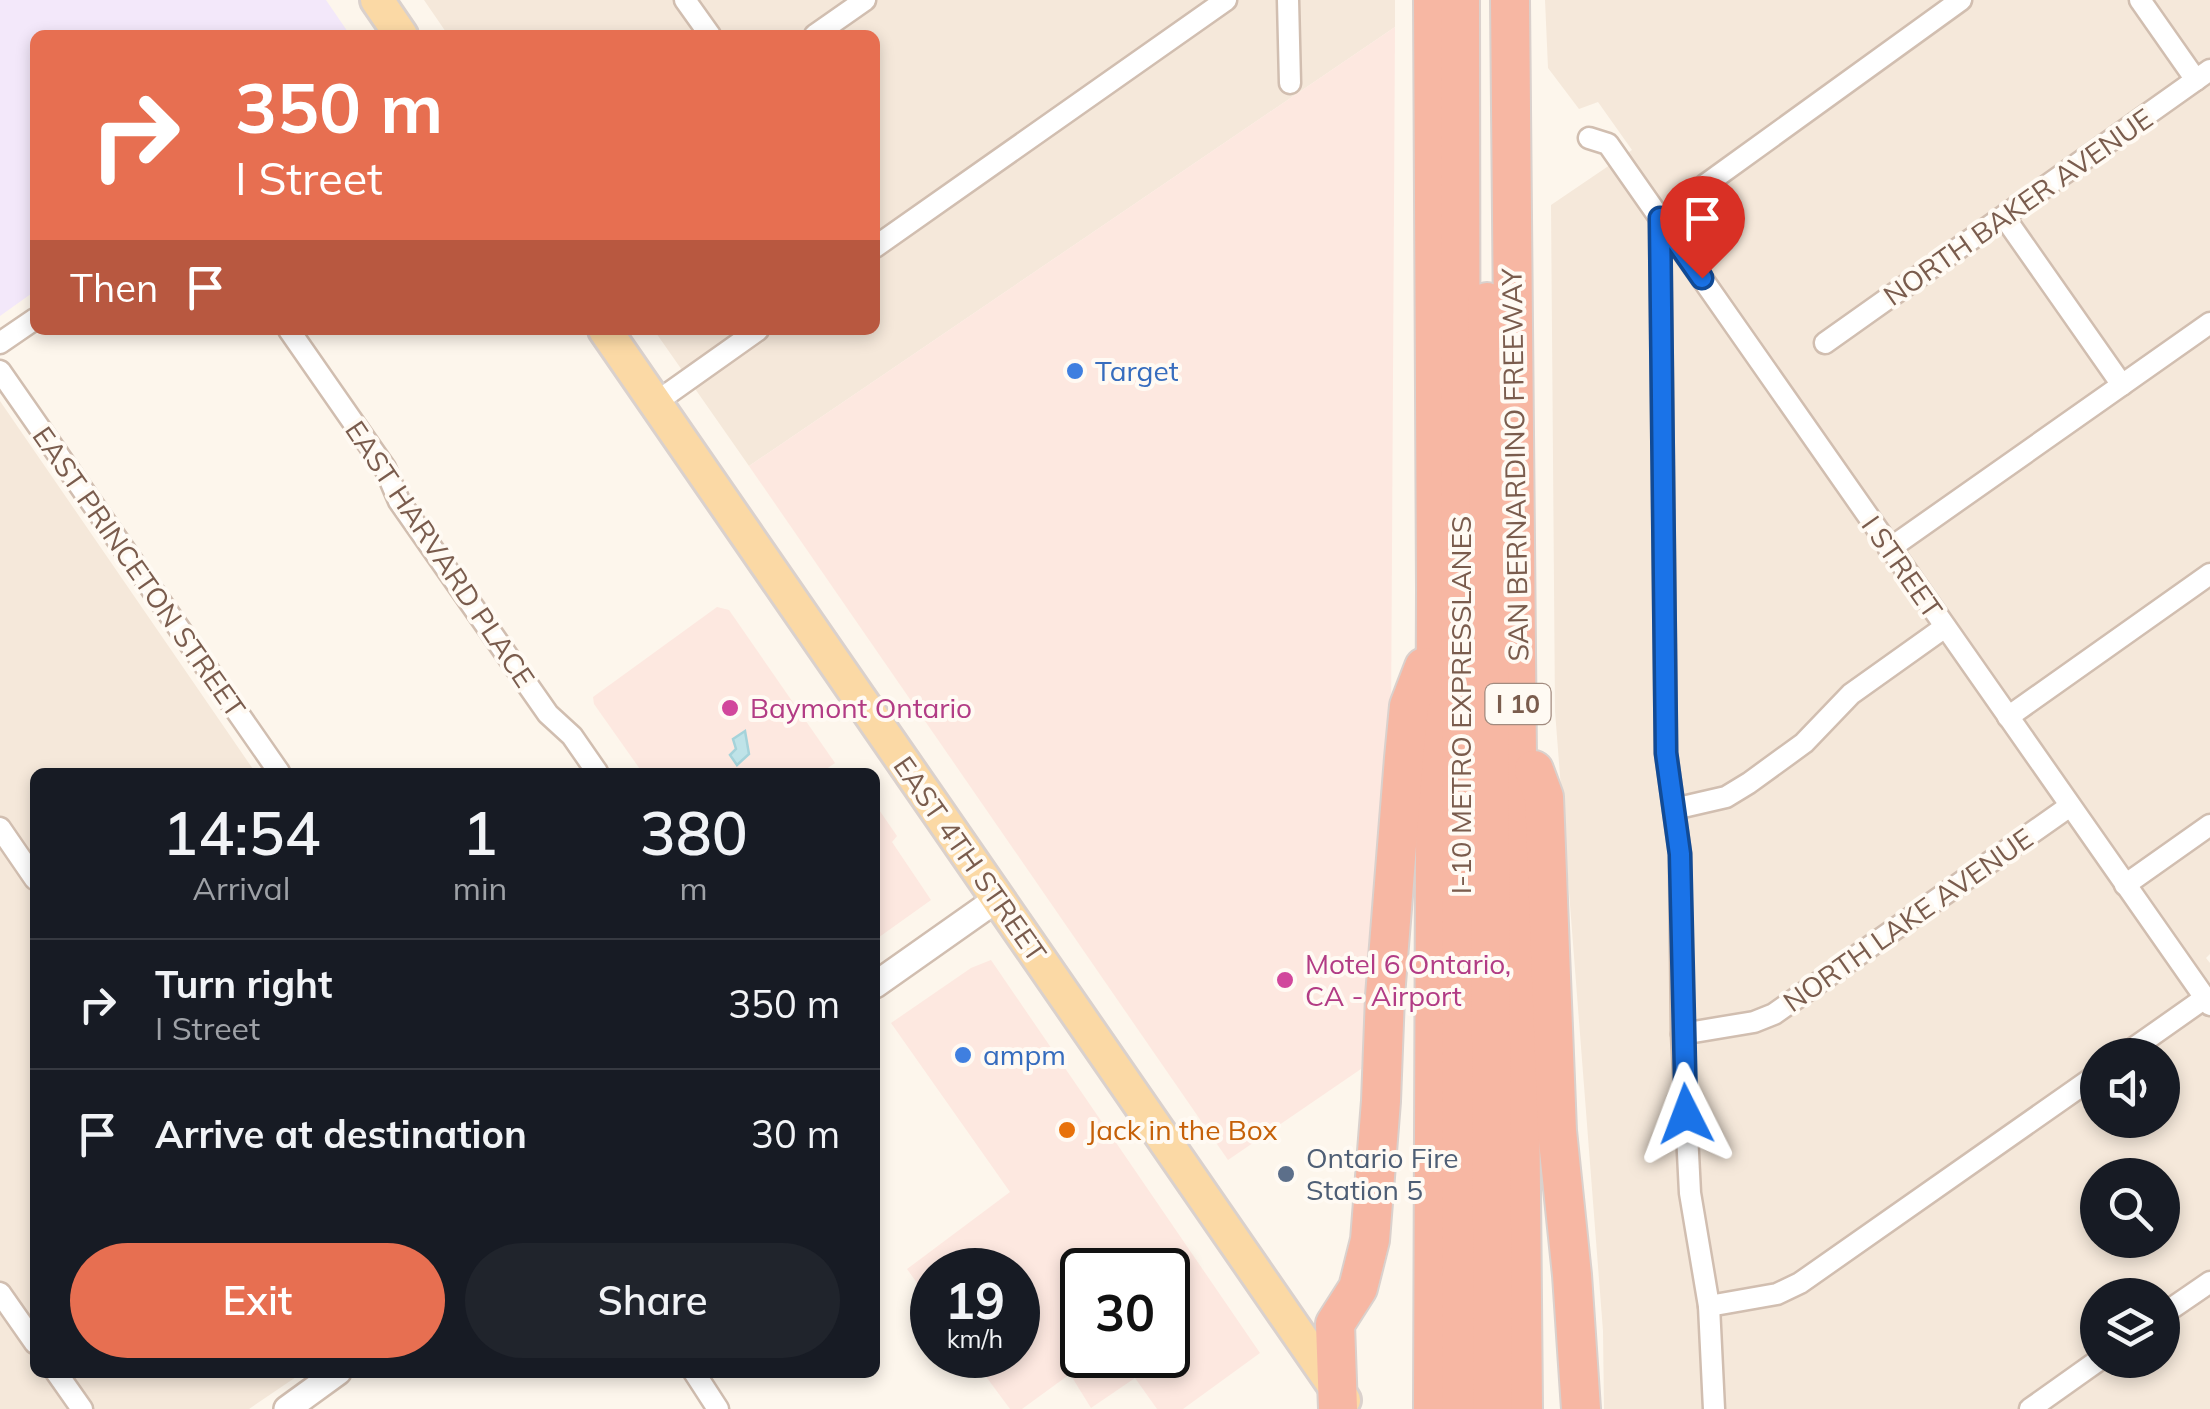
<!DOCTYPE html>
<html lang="en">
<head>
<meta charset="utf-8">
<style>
	:root { --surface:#171b24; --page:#20242c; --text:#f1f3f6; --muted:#9ea1a6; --line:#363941; --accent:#e76f51 }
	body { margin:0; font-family:Mulish,sans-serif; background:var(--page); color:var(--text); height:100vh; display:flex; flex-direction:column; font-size:38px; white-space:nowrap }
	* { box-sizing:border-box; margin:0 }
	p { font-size:32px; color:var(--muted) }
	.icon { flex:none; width:55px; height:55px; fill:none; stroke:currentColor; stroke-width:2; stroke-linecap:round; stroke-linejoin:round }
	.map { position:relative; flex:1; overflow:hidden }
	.sheet { position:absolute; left:30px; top:768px; width:850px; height:610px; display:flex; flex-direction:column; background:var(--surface); border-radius:15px; box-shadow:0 5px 15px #0003 }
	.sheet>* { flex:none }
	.banner { position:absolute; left:30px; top:30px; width:850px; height:305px; border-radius:15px; box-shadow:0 5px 15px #0003; background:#e76f51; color:#fff; overflow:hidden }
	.controls { position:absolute; left:2080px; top:1038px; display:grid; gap:20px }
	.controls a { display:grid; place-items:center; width:100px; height:100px; border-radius:50%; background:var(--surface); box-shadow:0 5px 15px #0003; font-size:50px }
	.speed { position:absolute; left:910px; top:1248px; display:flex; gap:20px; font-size:50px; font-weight:700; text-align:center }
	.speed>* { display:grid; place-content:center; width:130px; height:130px; border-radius:50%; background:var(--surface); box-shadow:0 5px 15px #0003; line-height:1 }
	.speed small { font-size:25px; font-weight:400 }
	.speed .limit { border:5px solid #111; border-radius:15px; background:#fff; color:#111 }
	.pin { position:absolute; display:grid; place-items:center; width:85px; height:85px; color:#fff; margin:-102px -42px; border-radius:50% 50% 50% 0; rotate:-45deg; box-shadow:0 0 10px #0007 }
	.pin .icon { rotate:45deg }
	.me { position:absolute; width:110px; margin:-55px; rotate:357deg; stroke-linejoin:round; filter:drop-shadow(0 0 8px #0008) }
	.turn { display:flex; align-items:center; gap:35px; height:210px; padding:0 40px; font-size:45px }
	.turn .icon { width:130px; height:130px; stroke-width:2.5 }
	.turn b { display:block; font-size:70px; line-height:85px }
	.then { display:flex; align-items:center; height:95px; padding:0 40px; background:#0003; gap:20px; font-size:38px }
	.eta { display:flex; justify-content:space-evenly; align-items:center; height:170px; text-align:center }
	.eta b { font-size:60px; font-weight:600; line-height:70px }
	.cta { display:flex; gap:20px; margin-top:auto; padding:20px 40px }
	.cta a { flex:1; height:115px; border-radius:60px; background:var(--accent); color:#fff; font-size:40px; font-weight:600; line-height:115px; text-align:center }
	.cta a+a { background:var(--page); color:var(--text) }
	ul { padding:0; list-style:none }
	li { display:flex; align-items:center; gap:30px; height:130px; padding:0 40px; border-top:2px solid var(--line) }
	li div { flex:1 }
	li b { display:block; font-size:38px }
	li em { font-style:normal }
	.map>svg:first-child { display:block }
	.residential { fill:#f5e8da; fill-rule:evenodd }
	.commercial { fill:#fde8e0; fill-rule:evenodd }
	.education { fill:#f3e8fa }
	.water { fill:#bfe3e8; stroke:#a5d3da; stroke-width:2.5 }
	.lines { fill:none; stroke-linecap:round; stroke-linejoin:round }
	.minor-casing { stroke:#d1beb0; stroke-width:25 }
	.tertiary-casing { stroke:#d1beb0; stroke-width:30 }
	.primary-casing { stroke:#dad1cd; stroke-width:38 }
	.motorway-casing { stroke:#dad1cd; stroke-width:42 }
	.minor { stroke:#fff; stroke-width:20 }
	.tertiary { stroke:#fff; stroke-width:25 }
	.primary { stroke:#fbd9a5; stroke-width:32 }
	.motorway { stroke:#f7b7a3; stroke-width:38 }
	.route-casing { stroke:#114b97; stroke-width:25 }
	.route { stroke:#1a73e8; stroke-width:18 }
	.shop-dot { fill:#3f7fe0; stroke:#fffaf3; stroke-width:4 }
	.hotel-dot { fill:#d1479c; stroke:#fffaf3; stroke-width:4 }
	.food-dot { fill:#e8710a; stroke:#fffaf3; stroke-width:4 }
	.service-dot { fill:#5c6f8a; stroke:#fffaf3; stroke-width:4 }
	.labels { text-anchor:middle; stroke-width:8; stroke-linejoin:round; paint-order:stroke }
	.shield { fill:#fffaf3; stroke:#a28b7f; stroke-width:2.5 }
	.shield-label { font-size:25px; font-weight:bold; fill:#7a5c4d }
	.street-label { font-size:28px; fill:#7a5c4d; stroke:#fffaf3 }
	.shop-label { font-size:28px; fill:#366cbe; stroke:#fffaf3; text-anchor:start }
	.hotel-label { font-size:28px; fill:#b23c85; stroke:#fffaf3; text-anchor:start }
	.food-label { font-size:28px; fill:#c56008; stroke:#fffaf3; text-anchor:start }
	.service-label { font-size:28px; fill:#4e5e75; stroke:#fffaf3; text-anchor:start }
</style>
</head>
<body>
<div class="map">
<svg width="2210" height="1409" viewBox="0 0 2210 1409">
	<rect width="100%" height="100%" fill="#fdf6ec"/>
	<g class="residential">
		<polygon points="424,0 1395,0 1395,27 749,466 654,330 875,330 875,35 448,35"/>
		<path d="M1545,0H2210V954L2206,958L2210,963V1409H1604L1603,1331L1555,711L1551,205L1632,150L1598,102L1579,109L1548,68ZM2098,1055H2162V1120H2098ZM2098,1175H2162V1240H2098ZM2098,1295H2162V1360H2098Z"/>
		<polygon points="0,401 255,772 35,772 35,1372 302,1373 249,1409 0,1409"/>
	</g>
	<g class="commercial">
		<polygon points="1395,27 1391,722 1361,1069 1228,1160 749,466"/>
		<polygon points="717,607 729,610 835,763 822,772 642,772 594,704 593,697"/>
		<polygon points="875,804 897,836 892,842 931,900 875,940"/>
		<path d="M991,960L1260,1353L1183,1409H1157L1135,1378L1091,1408L1070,1374L1022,1409H1010L970,1355H1018V1270H932V1304L907,1269L1010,1192L891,1023L971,968ZM1168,1270V1355H1082V1270Z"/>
	</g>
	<polygon class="education" points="0,0 326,0 350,35 35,35 35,291 0,316"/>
	<polygon class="water" points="745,731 749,754 737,765 730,755 736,749 733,739"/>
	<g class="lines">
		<defs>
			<g id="minor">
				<polyline points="685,0 710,35"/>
				<polyline points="1288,0 1290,83"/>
				<polyline points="2140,0 2196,80"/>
				<polyline points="815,35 865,0"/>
				<polyline points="1589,138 1608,144 2210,1005"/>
				<polyline points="1705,185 1961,0"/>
				<polyline points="1660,218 1666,753 1680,854 1682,1034 1690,1193 1709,1306 1714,1409"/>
				<polyline points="2005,218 2122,385"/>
				<polyline points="875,247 1226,0"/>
				<polyline points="289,330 385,468 399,501 548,714 572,736 597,772"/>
				<polyline points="0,343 35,319"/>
				<polyline points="1825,343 2210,70"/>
				<polyline points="0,371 279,772"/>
				<polyline points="655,403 758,330"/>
				<polyline points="1889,549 2210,323"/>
				<polyline points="2008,717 2210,574"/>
				<polyline points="1674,809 1726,797 1749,783 1804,743 1851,694 1945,627"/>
				<polyline points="0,828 35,879"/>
				<polyline points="2125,885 2210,825"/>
				<polyline points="1682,1034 1754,1022 1774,1014 2070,806"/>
				<polyline points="2124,1055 2205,998"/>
				<polyline points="0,1293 35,1343"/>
				<polyline points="1709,1306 1777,1294 1800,1283 2098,1074"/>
				<polyline points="2162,1315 2210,1282"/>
				<polyline points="56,1372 82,1409"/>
				<polyline points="694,1372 718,1409"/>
				<polyline points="2030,1409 2099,1360"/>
			</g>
			<g id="tertiary">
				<polyline points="875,985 997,899"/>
				<polyline points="287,1409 338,1372"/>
			</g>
			<g id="primary">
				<polyline points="377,0 401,35"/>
				<polyline points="605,330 1344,1400"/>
			</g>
			<g id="motorway">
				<polyline points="1433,0 1436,589 1433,1409"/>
				<polyline points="1460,0 1462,1409"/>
				<polyline points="1510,0 1523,1409"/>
				<polyline points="1487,302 1493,1409"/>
				<polyline points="1534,770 1544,797 1557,1131 1572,1275 1581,1409"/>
				<polyline points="1338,1409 1335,1324 1358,1288 1370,1240 1381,1101 1385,996 1404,758 1409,706 1424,667"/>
			</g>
		</defs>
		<use href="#minor" class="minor-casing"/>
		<use href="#tertiary" class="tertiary-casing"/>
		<use href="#primary" class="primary-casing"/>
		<use href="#motorway" class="motorway-casing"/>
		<use href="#minor" class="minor"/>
		<use href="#tertiary" class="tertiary"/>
		<use href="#primary" class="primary"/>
		<use href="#motorway" class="motorway"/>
	</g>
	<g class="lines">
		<defs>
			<polyline id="route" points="1686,1114 1680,854 1666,753 1660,218 1702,278"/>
		</defs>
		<use href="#route" class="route-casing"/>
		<use href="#route" class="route"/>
	</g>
	<g class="shop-dot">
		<circle cx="1075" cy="371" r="10"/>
		<circle cx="963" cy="1055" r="10"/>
	</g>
	<g class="hotel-dot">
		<circle cx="730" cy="708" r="10"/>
		<circle cx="1285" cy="980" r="10"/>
	</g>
	<circle class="food-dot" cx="1067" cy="1130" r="10"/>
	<circle class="service-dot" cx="1286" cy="1174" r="10"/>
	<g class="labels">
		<rect class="shield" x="1485.5" y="684" width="65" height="40" rx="8"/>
		<g class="shield-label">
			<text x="1518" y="713">I 10</text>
		</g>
		<g class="street-label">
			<text transform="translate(2018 207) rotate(-35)" y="10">NORTH BAKER AVENUE</text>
			<text transform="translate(1515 465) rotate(-91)" y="10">SAN BERNARDINO FREEWAY</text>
			<text transform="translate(440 554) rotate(56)" y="10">EAST HARVARD PLACE</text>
			<text transform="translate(1902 567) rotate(55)" y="10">I STREET</text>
			<text transform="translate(139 572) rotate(55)" y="10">EAST PRINCETON STREET</text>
			<text transform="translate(1461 705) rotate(-90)" y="10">I-10 METRO EXPRESSLANES</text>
			<text transform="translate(970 859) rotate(55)" y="10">EAST 4TH STREET</text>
			<text transform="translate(1908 920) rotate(-35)" y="10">NORTH LAKE AVENUE</text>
		</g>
		<g class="shop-label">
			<text x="1095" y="381">Target</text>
			<text x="983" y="1065">ampm</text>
		</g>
		<g class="hotel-label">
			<text x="750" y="718">Baymont Ontario</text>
			<text x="1305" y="974">Motel 6 Ontario,<tspan x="1305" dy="32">CA - Airport</tspan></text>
		</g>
		<g class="food-label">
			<text x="1087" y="1140">Jack in the Box</text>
		</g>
		<g class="service-label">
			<text x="1306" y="1168">Ontario Fire<tspan x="1306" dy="32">Station 5</tspan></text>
		</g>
	</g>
</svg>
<div class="controls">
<a><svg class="icon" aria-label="sound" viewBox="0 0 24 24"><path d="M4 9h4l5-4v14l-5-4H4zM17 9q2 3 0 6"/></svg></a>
<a><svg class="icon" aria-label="search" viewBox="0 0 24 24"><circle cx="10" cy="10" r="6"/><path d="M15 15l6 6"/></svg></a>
<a><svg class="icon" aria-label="layers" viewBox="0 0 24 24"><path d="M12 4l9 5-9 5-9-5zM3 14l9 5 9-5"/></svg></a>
</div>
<div class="speed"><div>19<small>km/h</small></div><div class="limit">30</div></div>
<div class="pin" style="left:1702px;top:278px;background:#d93025"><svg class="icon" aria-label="arrive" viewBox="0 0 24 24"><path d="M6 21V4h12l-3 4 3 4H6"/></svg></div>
<svg class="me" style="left:1686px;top:1114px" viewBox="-20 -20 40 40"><path d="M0-17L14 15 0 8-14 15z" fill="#1a73e8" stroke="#fff" stroke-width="4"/></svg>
<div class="banner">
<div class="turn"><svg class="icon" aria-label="right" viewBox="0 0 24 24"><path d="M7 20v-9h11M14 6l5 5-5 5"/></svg><div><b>350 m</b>I Street</div></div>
<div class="then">Then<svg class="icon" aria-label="arrive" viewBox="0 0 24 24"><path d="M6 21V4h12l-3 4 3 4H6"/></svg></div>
</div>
<section class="sheet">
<div class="eta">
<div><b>14:54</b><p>Arrival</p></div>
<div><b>1</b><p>min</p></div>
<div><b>380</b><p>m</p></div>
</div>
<ul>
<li><svg class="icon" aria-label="right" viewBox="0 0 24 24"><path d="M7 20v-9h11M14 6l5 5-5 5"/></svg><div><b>Turn right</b><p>I Street</p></div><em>350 m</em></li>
<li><svg class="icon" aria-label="arrive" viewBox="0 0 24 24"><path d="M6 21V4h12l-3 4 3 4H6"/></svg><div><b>Arrive at destination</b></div><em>30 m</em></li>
</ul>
<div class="cta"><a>Exit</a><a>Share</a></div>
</section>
</div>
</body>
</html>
